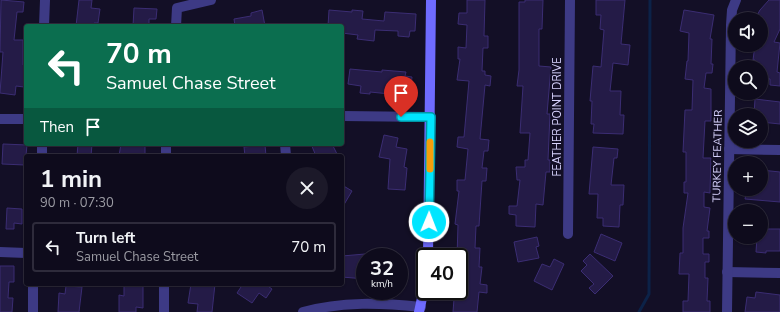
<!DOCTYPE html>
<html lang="en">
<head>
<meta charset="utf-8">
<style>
	:root { --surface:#0e0b1c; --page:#1c1929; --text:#f1f3f6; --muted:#9b9ba3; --line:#2e2b3b }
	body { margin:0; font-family:"Nunito Sans",sans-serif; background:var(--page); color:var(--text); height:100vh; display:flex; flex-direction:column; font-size:15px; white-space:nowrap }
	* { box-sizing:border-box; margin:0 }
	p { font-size:13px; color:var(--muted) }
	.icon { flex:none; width:22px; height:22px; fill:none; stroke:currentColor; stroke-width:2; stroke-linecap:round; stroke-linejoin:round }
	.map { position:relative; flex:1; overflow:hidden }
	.drawer { position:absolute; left:24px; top:154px; width:320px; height:132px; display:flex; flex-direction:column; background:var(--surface); border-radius:4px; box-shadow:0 1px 3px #0004,0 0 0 1px var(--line) }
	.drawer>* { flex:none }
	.banner { position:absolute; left:24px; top:24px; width:320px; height:122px; border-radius:4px; box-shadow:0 1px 3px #0004,0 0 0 1px var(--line); background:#0b6e4f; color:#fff; overflow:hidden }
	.fabs { position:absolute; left:728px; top:12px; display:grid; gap:8px }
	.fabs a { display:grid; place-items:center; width:40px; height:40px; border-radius:50%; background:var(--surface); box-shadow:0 1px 3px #0004,0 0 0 1px var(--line); font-size:20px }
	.speed { position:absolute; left:356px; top:248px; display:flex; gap:8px; font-size:20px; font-weight:700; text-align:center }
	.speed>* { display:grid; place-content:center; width:52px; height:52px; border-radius:50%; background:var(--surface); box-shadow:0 1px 3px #0004,0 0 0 1px var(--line); line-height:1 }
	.speed small { font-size:10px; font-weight:400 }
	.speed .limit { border:2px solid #111; border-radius:6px; background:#fff; color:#111 }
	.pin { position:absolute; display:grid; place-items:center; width:34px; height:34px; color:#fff; margin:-41px -17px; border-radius:50% 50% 50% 0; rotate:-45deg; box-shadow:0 0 4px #0007 }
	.pin .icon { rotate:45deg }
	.me { position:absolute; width:44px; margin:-22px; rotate:1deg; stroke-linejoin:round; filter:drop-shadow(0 0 3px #0008) }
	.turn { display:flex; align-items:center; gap:14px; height:84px; padding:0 16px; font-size:18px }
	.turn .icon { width:52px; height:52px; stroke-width:2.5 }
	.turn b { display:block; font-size:28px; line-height:34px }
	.then { display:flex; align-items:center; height:38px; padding:0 16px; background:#0003; gap:8px; font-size:15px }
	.round { display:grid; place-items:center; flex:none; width:42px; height:42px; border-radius:21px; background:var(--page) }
	.head { display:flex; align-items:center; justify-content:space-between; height:68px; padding:0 16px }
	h1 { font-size:24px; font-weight:700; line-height:30px }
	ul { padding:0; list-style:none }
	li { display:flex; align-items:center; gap:12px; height:50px; margin:0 8px 6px; padding:0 8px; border:2px solid var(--line); border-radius:4px }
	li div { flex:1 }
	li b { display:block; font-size:15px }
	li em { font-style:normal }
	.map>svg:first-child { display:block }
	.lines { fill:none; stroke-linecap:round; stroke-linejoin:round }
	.stream { stroke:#0c2248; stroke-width:3 }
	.building { fill:#241b47; stroke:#3b2d73 }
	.street { stroke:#3d3a85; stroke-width:10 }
	.secondary { stroke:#6f6bff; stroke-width:10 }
	.route-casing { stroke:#0095a6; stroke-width:10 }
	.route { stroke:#00e5ff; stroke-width:7 }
	.slow { stroke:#f59e0b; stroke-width:7 }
	.labels { text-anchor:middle; stroke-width:4; stroke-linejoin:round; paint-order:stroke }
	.street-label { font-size:11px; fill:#d9d4ff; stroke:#130f26 }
</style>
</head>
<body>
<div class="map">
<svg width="780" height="312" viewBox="0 0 780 312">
	<rect width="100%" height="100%" fill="#130f26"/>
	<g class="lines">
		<polyline class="stream" points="639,312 649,294 650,0"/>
	</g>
	<g class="building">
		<polygon points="1,0 24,2 23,12 17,12 14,40 23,40 23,65 26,65 26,71 24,87 16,86 15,95 0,93 3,52 0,52"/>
		<polygon points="79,0 92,0 91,8 100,9 98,23 94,23 94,26 76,26"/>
		<polygon points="467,0 485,0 484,36 488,36 488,48 483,48 482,71 485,71 485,75 491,76 490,86 485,85 480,139 489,140 488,151 484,151 482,168 487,168 486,181 482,181 479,226 476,226 475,248 480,248 479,267 482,267 480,284 487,285 487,293 479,292 477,312 453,312 454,299 462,300 464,278 459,278 459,257 457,257 458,225 455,224 459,191 457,191 457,180 465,180 468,149 457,147 458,137 464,137 469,81 457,80 460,59 458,59 458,47 466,48 467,25 458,24 459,13 467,13"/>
		<polygon points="525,0 543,0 542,29 539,29 539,66 551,67 547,114 550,114 548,160 550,160 550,172 546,172 543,205 536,204 535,227 516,226 516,215 509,214 509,206 517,206 520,180 517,180 516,167 525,167 525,160 528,160 530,133 520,133 523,86 517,86 519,70 519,2 525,2"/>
		<polygon points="596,0 625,0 621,44 630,45 628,65 613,63 610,91 621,91 620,115 624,115 623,134 593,133 594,124 591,124 592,101 590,101 593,66 601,67 604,30 600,29 601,15 596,15"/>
		<polygon points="769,0 780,0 780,29 774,42 780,43 777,72 780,73 780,86 770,85 770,79 761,78 761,67 755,67 755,60 753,60 755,45 761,45 761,19 755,19 760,10"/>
		<polygon points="134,8 157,9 156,19 149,19 149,26 133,26"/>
		<polygon points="262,10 265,26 235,26 234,19 251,16 251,13"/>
		<polygon points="329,10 352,12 352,10 363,11 362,19 384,21 385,12 416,14 415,31 410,31 409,37 398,36 398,31 375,30 374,41 357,39 358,35 342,33 342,26 328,26"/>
		<polygon points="684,10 714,15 710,39 712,39 711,64 713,64 712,73 706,73 704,88 711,89 711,121 705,121 703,158 711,158 710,193 704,192 704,207 710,208 707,231 709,231 709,238 703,238 703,254 709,254 709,262 705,262 705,278 708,278 707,301 710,301 710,312 683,312 683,301 688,301 689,274 679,274 680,253 683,253 683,228 688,193 684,193 684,182 686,182 686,152 683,152 685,110 692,110 693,80 685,79 687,61 688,61 689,33 680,31"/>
		<polygon points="350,69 382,72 382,70 406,72 405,76 412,77 410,96 370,92 370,94 360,93 361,86 348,84"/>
		<polygon points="755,99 780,102 780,124 761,122 761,115 754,115"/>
		<polygon points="384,135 398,138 396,147 407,149 404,167 407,168 405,190 388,189 390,159 379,157"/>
		<polygon points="3,144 27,145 25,165 2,164"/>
		<polygon points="78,144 92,144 91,156 77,156"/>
		<polygon points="121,144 145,144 145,156 119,156"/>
		<polygon points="311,144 332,144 338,156 316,156"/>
		<polygon points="265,145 266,156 245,156 244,147"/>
		<polygon points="593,147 618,149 617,158 614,158 611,185 624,185 623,205 620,205 619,227 603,226 603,218 597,218 598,194 589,194"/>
		<polygon points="761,170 780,172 780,202 745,199 747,189 761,189"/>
		<polygon points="342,185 352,191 342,208"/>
		<polygon points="7,208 22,209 22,224 14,223 14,229 6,229"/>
		<polygon points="761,229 780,229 780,251 766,251 766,253 756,252 757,237 761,237"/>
		<polygon points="601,234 622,243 615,261 594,252"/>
		<polygon points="537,237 539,246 536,247 539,258 518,262 514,242"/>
		<polygon points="365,254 365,279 342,277 342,256"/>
		<polygon points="590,254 613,276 595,294 589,288 594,284 581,271 587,265 583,261"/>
		<polygon points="554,259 564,264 552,290 534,281 542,264 550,267"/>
		<polygon points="0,266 14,266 14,282 9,282 8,298 13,298 12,312 0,312"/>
		<polygon points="124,284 143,284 143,308 136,307 136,312 119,312 119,295 124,296"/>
		<polygon points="191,284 215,284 212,312 197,312 198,304 188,303"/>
		<polygon points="243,284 265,284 272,289 266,298 259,293 252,303 237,293"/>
		<polygon points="66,286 82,287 79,312 58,312 59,293 65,294"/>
		<polygon points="756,292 780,295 780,312 745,312 747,297 755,298"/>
	</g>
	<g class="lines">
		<g class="street">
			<polyline points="44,26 45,0"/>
			<polyline points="176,26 177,8 211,0"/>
			<polyline points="342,116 431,117"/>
			<polyline points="0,119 26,119"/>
			<polyline points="285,144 286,156"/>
			<polyline points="729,149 780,150"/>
			<polyline points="42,156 42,144"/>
			<polyline points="166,156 166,144"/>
			<polyline points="568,234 570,0"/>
			<polyline points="0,252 26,253"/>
			<polyline points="727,272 780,273"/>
			<polyline points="33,312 33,284"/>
			<polyline points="164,312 164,284"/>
			<path d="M303,312C342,301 382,303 421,307"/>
			<polyline points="727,312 731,25 732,10 736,0"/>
		</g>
		<g class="secondary">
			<polyline points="428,257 431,0"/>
			<polyline points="419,312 425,284"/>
		</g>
	</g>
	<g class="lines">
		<defs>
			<polyline id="route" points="401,117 431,117 429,222"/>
		</defs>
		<use href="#route" class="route-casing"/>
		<use href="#route" class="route"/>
		<polyline class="slow" points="430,169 430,142"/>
	</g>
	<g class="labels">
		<g class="street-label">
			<text transform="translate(557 117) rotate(-90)" y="4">FEATHER POINT DRIVE</text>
			<text transform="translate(717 156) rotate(-89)" y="4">TURKEY FEATHER</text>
		</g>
	</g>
</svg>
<div class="fabs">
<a><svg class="icon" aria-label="sound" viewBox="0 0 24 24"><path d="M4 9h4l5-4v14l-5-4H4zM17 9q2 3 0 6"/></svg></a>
<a><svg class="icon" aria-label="search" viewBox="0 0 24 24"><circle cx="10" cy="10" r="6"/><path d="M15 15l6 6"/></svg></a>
<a><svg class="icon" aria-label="layers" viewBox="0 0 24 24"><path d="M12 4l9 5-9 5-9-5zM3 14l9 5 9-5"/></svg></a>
<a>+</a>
<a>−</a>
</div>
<div class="speed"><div>32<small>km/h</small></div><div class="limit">40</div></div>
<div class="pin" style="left:401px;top:117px;background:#d93025"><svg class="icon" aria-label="arrive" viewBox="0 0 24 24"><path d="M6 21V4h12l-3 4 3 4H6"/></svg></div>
<svg class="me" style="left:429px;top:222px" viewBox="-20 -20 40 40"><circle r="17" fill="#00e5ff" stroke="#fff" stroke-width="3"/><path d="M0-11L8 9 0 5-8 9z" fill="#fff"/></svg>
<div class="banner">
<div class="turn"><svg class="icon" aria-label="left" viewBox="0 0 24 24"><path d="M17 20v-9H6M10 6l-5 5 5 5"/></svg><div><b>70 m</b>Samuel Chase Street</div></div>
<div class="then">Then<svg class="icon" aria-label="arrive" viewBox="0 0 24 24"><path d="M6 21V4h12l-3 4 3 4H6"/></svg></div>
</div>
<section class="drawer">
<div class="head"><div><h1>1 min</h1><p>90 m · 07:30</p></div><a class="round"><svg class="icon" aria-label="close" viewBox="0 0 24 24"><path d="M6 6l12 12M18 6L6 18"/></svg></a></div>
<ul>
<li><svg class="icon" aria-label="left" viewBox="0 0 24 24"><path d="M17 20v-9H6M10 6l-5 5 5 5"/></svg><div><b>Turn left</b><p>Samuel Chase Street</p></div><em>70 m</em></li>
</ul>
</section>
</div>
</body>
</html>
